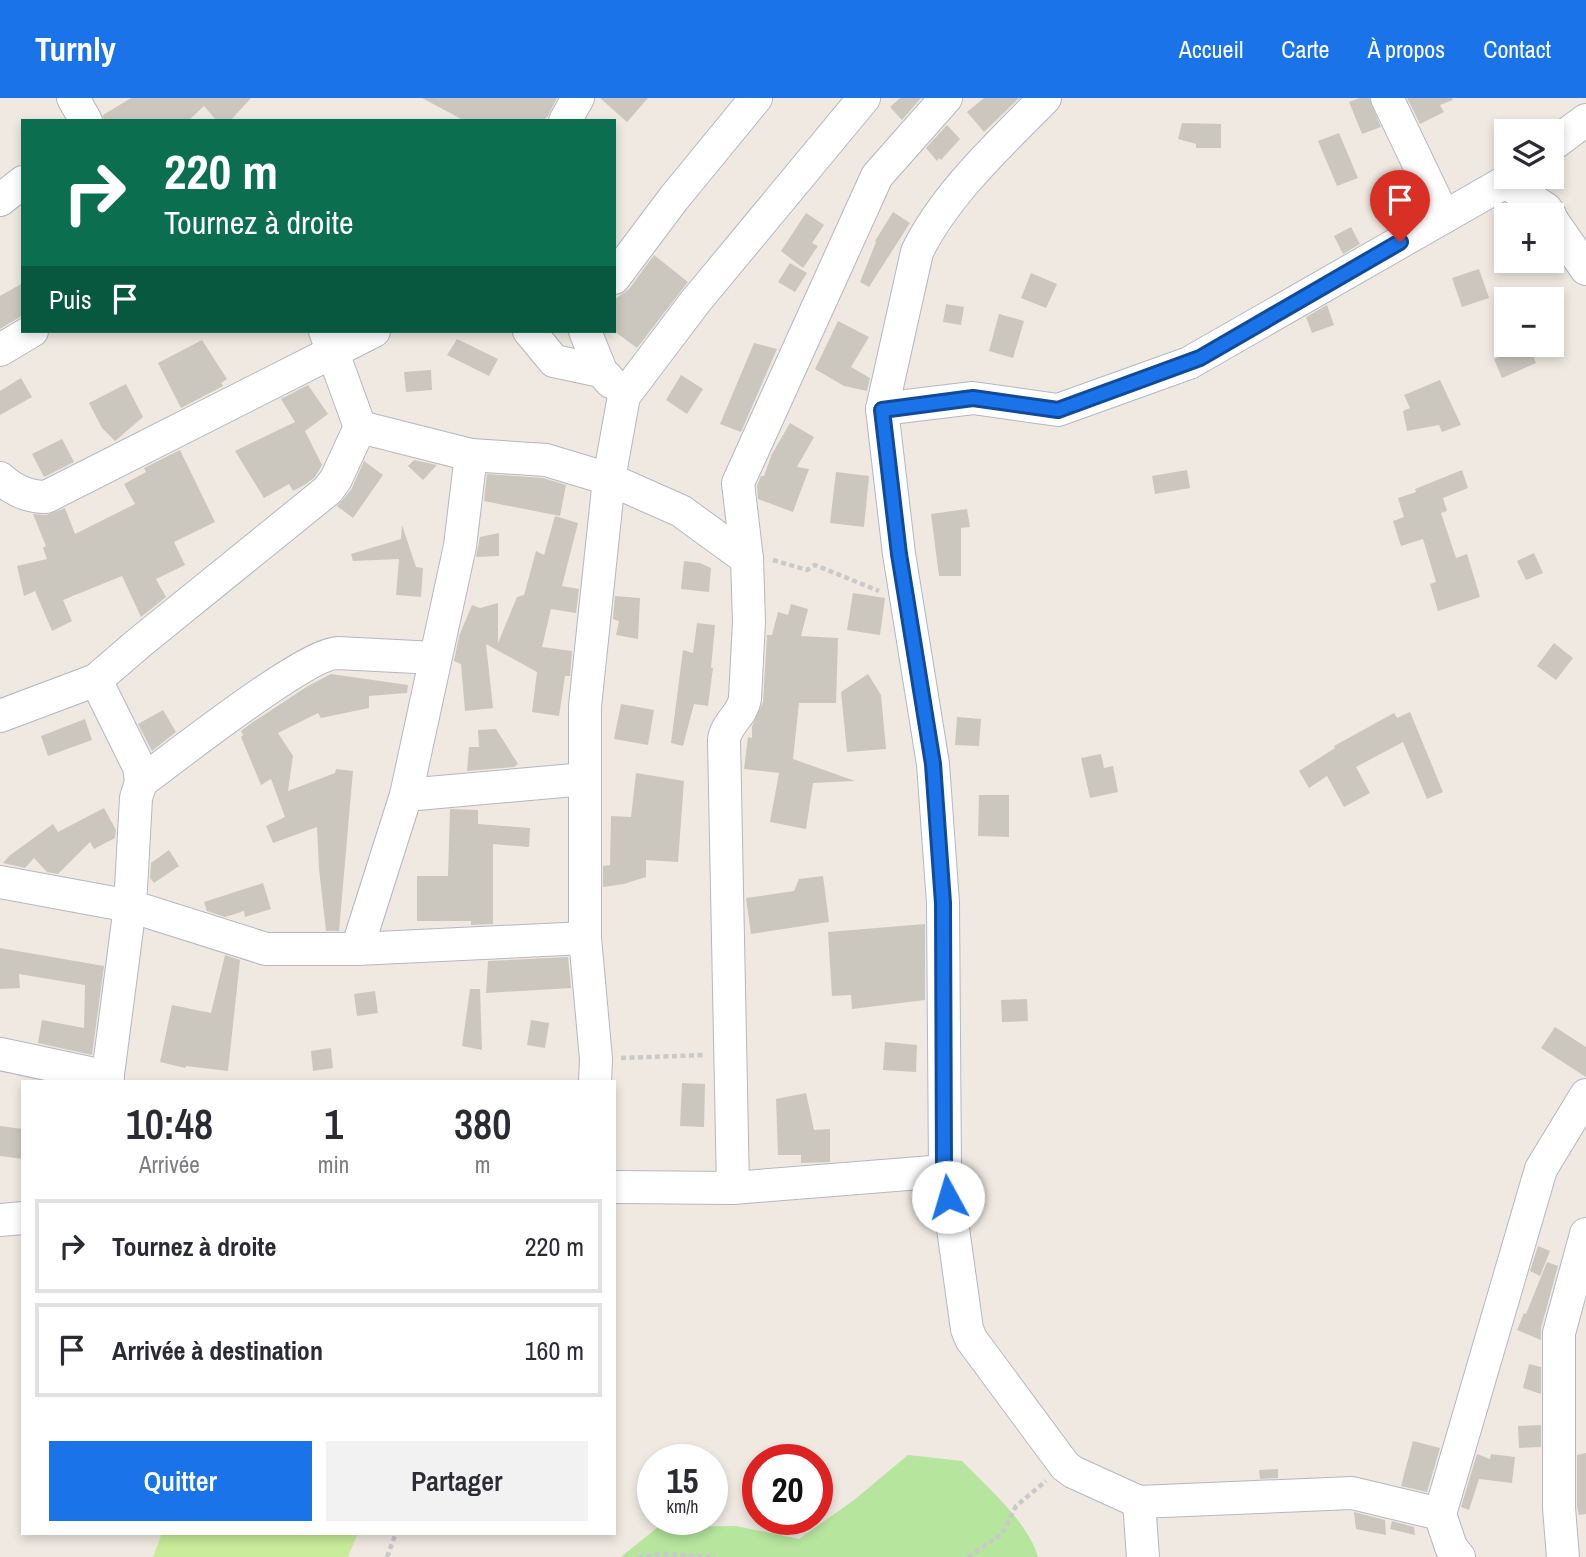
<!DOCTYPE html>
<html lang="fr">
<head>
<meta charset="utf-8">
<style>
	:root { --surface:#fff; --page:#f2f2f3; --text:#2b2b33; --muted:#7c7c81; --line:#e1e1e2; --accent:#1a73e8 }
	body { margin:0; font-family:"Archivo Narrow",sans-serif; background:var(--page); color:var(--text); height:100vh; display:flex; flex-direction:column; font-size:26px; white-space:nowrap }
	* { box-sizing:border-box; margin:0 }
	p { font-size:23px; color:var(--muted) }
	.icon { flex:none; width:38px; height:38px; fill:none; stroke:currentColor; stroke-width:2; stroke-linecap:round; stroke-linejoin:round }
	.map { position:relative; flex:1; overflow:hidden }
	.details { position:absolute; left:21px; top:982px; width:595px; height:455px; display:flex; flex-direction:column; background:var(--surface); border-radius:0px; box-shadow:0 4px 10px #0003 }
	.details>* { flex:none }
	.top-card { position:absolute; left:21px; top:21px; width:595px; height:214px; border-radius:0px; box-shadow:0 4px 10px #0003; background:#0b6e4f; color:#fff; overflow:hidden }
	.tools { position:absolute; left:1494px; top:21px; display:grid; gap:14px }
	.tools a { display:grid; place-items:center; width:70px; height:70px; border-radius:0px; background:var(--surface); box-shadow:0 4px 10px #0003; font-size:35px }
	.speed { position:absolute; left:637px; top:1346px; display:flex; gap:14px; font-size:35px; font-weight:700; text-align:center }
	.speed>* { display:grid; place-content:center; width:91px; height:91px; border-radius:50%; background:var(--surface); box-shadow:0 4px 10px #0003; line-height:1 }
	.speed small { font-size:18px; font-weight:400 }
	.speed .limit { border:10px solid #d22; background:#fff; color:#111 }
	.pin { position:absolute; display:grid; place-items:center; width:60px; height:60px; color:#fff; margin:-72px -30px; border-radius:50% 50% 50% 0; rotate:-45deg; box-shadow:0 0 7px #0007 }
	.pin .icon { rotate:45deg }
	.me { position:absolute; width:77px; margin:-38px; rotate:354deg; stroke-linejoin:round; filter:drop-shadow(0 0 5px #0008) }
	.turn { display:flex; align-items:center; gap:24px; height:147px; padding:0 28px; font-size:32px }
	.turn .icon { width:91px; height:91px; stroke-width:2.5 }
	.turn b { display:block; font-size:49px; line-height:60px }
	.then { display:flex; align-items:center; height:66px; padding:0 28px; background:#0003; gap:14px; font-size:26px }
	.eta { display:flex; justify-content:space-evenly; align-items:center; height:119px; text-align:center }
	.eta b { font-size:42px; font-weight:600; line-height:49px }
	.action { display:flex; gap:14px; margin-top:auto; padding:14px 28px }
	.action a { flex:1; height:80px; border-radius:0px; background:var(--accent); color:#fff; font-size:28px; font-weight:600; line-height:80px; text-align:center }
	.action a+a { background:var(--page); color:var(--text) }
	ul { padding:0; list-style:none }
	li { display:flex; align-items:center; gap:21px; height:94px; margin:0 14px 10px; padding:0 14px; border:4px solid var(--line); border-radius:0px }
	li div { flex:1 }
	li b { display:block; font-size:26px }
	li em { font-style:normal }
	header { display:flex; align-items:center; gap:42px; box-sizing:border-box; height:98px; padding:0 35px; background:var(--accent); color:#fff }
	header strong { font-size:33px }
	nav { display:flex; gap:38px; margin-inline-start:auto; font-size:24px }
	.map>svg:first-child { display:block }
	.green { fill:#b6e59e }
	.pitch { fill:#c9ec9a }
	.building { fill:#cbc7bf }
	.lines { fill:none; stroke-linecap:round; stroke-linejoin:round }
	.minor-casing { stroke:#b4b7c1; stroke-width:34 }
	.path { stroke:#c9c9c9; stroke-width:4.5; stroke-dasharray:5 3.5; stroke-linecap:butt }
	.minor { stroke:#fff; stroke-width:32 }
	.route-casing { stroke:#114b97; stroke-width:18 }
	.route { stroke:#1a73e8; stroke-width:12 }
</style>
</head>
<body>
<header>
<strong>Turnly</strong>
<nav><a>Accueil</a><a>Carte</a><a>À propos</a><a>Contact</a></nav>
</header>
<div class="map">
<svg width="1586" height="1459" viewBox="0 0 1586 1459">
	<rect width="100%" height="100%" fill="#efe9e1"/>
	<path class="green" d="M908,1357L962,1363C987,1389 1028,1424 1038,1459H621L658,1429L736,1428L799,1441L854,1402Z"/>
	<polygon class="pitch" points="162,1435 358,1435 348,1459 153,1459"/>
	<g class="building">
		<polygon points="131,0 251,0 230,23 217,23 204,8 188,23 104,23 103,17"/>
		<polygon points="422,0 557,0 548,18 542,23 465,23"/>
		<polygon points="600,0 648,0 627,24"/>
		<polygon points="900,0 921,0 902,22 890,9"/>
		<polygon points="984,0 1019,0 984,34 967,14"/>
		<polygon points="1360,0 1369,0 1381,29 1362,36 1349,4"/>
		<polygon points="1407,0 1452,0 1453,2 1440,7 1444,14 1420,26"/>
		<polygon points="1182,25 1221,26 1221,50 1196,50 1196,46 1178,41"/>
		<polygon points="947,27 960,41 941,62 939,60 937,63 926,50"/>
		<polygon points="1339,35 1358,80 1337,88 1318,43"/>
		<polygon points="893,114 910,125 869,189 860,184 876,144 875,143"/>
		<polygon points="806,115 824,127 812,145 818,148 803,170 781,153"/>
		<polygon points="1351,129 1360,146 1343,156 1334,138"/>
		<polygon points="654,157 688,184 637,250 614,233 614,202 629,191"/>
		<polygon points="790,165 807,175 795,194 778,184"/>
		<polygon points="1479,171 1489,200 1462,209 1452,180"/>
		<polygon points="1031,175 1057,186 1046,210 1021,200"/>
		<polygon points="23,185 23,217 0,231 0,198"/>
		<polygon points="946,206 964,209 961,227 943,224"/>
		<polygon points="1327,207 1334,227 1312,235 1306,219"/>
		<polygon points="999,216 1024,223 1013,260 989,253"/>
		<polygon points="838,223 869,239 851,269 870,280 867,293 844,288 815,271"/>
		<polygon points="457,241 498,261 489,278 447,257"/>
		<polygon points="202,242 227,281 221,285 223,288 181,310 158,265"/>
		<polygon points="754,245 777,251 741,334 720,326"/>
		<polygon points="1526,247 1529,247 1536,265 1502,280 1494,261"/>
		<polygon points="431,272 432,292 406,294 404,274"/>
		<polygon points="681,277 703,291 687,316 666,302"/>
		<polygon points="21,280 32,299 0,317 0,293"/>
		<polygon points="1440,282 1461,327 1442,334 1439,327 1407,333 1403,313 1410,310 1404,297"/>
		<polygon points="126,286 143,319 115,343 102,330 89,305"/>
		<polygon points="308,287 328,316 305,333 322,367 315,379 306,386 293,393 289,386 264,400 235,353 295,324 281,301"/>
		<polygon points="790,325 814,339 797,369 809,371 793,414 758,401 757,388 761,378 764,378 772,356"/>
		<polygon points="62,341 74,364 44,379 32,356"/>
		<polygon points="180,352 215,424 174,444 185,467 156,481 166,499 141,519 122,478 63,502 72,523 52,533 35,493 24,498 17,468 47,461 43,450 46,448 33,416 46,417 65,410 75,436 135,406 124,386 146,374 144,370"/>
		<polygon points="414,362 437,367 423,382 408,368"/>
		<polygon points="364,363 383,377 353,420 337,408 351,392"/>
		<polygon points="1187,372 1190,390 1155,396 1152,378"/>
		<polygon points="1462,372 1468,390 1443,400 1447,413 1441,415 1456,460 1467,456 1480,499 1438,513 1430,486 1436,484 1423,441 1401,448 1393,423 1404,419 1398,400 1416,394 1415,391"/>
		<polygon points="836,374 869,378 864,429 830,425"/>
		<polygon points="487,376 543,380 566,387 560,418 484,403"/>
		<polygon points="967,411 970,429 961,430 961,478 939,478 931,416"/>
		<polygon points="555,418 578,425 562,488 579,491 576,515 551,511 542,549 572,553 570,578 565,578 559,618 532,614 537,574 486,546 493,610 465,613 461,566 454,563 459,538 472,507 480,510 498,505 498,545 517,499 524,497 536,453 544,457"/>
		<polygon points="402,427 416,469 423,470 421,499 396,497 399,461 353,463 351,456 401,441"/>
		<polygon points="499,435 499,458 476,459 480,439"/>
		<polygon points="1534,455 1543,475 1526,482 1517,463"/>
		<polygon points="684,463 700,465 711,470 709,494 681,491"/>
		<polygon points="853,495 885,500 880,537 847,532"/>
		<polygon points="615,498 640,500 638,541 616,537 619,523 613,521"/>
		<polygon points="791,506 808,511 801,538 838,540 836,605 799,605 793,661 855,683 813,685 806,731 770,724 779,675 744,671 748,639 752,640 752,628 763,604 767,537 772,537 778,514 788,517"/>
		<polygon points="697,525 715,527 711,570 713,570 708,608 694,606 683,648 671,645 683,552 693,555"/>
		<polygon points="1554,545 1573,560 1556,582 1537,568"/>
		<polygon points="331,576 408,587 407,595 369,598 369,610 321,620 318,615 278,635 293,658 288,693 335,675 336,671 353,673 339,833 326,833 319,771 317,729 273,745 266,728 285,719 271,681 261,687 241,639 243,637 241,633 250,626 308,588"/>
		<polygon points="868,576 881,597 886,651 847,654 841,594"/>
		<polygon points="621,606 654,612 648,647 614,641"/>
		<polygon points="163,612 176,634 152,653 138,626"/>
		<polygon points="1410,614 1443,694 1427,701 1403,644 1356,669 1370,695 1344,709 1327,678 1309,690 1299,673 1335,650 1334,648 1394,615 1397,620"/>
		<polygon points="957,619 981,621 979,648 955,647"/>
		<polygon points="85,621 92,642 48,658 41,638"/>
		<polygon points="496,631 518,666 514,669 467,673 469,649 479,649 478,632"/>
		<polygon points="1101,656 1104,670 1113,668 1118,694 1090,700 1081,660"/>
		<polygon points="636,675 684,683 678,764 646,762 646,779 624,786 603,789 603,768 610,767 611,718 631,719"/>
		<polygon points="979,697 1009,697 1009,739 978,738"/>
		<polygon points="104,710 116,732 115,740 94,751 90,744 58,776 47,774 34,760 25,770 3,765 9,758 53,726 58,734"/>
		<polygon points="450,711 478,712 478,726 530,730 529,749 493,746 493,826 471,827 471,823 417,823 417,778 448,778"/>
		<polygon points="169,752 179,768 154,785 150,780 151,765"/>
		<polygon points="823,778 829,824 751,836 746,800 794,793 799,781"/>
		<polygon points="263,785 271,811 245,819 244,813 225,819 207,813 204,804"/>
		<polygon points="925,826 925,902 852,911 851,897 832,898 828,834"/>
		<polygon points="0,850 104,868 92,957 38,945 42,922 84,930 85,887 19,876 20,890 0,891"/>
		<polygon points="225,857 240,862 228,973 186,968 185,970 160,964 172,907 211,915"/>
		<polygon points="568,859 571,890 486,895 488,863"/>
		<polygon points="470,891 480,891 482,952 462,948"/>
		<polygon points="375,893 378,915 357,918 354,896"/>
		<polygon points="1027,901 1028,923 1002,924 1001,902"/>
		<polygon points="531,922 549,925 545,950 527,947"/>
		<polygon points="1555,929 1586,949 1586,979 1541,950"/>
		<polygon points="885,944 917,947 916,974 883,972"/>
		<polygon points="331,950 333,970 313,973 311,953"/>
		<polygon points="682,985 705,986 704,1029 680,1028"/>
		<polygon points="806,995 814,1032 830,1031 830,1064 801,1065 801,1057 778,1057 776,1001"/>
		<polygon points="0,1028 23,1031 23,1061 0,1058"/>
		<polygon points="1538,1148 1550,1153 1540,1178 1530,1173"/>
		<polygon points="1547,1164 1558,1168 1541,1230 1541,1242 1517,1232 1524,1215 1526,1216"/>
		<polygon points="1529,1266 1541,1269 1541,1296 1523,1290"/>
		<polygon points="1541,1327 1541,1349 1519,1350 1518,1328"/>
		<polygon points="1413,1343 1440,1350 1427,1394 1401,1388"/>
		<polygon points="1586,1355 1586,1416 1579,1417 1577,1409 1577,1357"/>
		<polygon points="1477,1356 1490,1361 1491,1356 1515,1359 1512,1385 1479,1381 1469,1412 1461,1409"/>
		<polygon points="1278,1371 1278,1380 1260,1381 1259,1372"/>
		<polygon points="1354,1414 1385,1422 1386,1437 1356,1431"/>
		<polygon points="1392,1423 1414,1429 1415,1437 1390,1431"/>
	</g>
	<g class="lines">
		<defs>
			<g id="minor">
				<polyline points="73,0 86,23"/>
				<polyline points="1387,0 1444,119"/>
				<polyline points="565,23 578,0"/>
				<polyline points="1552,47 1586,22"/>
				<polyline points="1507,85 1546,111 1550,117"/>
				<polyline points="0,102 23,84"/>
				<polyline points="1552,122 1586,171"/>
				<polyline points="614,180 674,100 756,0"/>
				<polyline points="325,233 360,329 471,357 546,362 609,381 681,413 747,461"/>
				<polyline points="529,233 554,263 601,273"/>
				<polyline points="585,233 601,273 611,284"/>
				<polyline points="0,252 32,233"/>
				<polyline points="882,311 973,300 1058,312 1189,265 1514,79"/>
				<path d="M0,380C13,392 28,399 46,399L374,233"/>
				<polyline points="96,582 139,669 141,684 136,700 130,808 107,984"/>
				<polyline points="0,618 96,582 139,545 328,392 336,381 360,329"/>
				<path d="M141,684C174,660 306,555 338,555L435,560"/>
				<polyline points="406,697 585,681"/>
				<polyline points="0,784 130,808 266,851 357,851 585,840"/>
				<polyline points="357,851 406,697 460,448 471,357"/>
				<polyline points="0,956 108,979"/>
				<polyline points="595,984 596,961 585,840 585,608 609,381 624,298 695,204 864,0"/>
				<path d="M945,1073L943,805L933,666L899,456L882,311L917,154C945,96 1000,46 1045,0"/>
				<polyline points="614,1089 733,1090 945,1073 967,1231 971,1241 1065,1368 1073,1374 1139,1404 1352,1395 1440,1416"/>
				<path d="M733,1090L724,642C726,625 743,617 745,600L749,524L747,461L738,385L877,78L946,0"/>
				<polyline points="0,1122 23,1120"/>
				<polyline points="1139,1404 1143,1459"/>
				<polyline points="1459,1459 1451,1449 1440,1416 1541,1071 1586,997"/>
				<polyline points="1563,1459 1559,1410 1559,1235 1586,1136"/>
			</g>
		</defs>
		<use href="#minor" class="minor-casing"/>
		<g class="path">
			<polyline points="773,462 807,472 815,467 879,493"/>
			<polyline points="621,960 704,957"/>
			<polyline points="387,1459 396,1435"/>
			<polyline points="638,1459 662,1456 715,1459"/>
			<polyline points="968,1459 1002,1436 1016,1408 1046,1383"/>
		</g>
		<use href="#minor" class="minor"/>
	</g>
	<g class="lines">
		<defs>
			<polyline id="route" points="948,1099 944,1073 943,805 933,666 899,456 882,312 973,300 1058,312 1200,260 1400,144"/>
		</defs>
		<use href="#route" class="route-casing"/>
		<use href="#route" class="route"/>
	</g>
</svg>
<div class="tools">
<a><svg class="icon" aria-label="layers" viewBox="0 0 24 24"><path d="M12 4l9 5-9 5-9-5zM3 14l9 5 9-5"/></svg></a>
<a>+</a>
<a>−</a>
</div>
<div class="speed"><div>15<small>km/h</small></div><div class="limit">20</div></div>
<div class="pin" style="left:1400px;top:144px;background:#d93025"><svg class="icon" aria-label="arrive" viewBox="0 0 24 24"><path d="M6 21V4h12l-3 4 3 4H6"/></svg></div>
<svg class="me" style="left:948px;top:1099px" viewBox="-20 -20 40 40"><circle r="19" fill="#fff"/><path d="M0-13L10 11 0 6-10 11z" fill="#1a73e8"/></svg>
<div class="top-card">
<div class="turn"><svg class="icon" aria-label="right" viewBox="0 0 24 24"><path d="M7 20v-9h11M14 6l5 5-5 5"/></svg><div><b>220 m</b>Tournez à droite</div></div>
<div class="then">Puis<svg class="icon" aria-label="arrive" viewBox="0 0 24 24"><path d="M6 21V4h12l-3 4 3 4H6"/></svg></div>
</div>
<section class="details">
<div class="eta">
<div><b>10:48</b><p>Arrivée</p></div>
<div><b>1</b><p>min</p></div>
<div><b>380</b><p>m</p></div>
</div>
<ul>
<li><svg class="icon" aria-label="right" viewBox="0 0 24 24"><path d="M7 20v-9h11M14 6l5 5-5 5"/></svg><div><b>Tournez à droite</b></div><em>220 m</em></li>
<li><svg class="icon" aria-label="arrive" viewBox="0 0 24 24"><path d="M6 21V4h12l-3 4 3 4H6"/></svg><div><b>Arrivée à destination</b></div><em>160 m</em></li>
</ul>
<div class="action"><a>Quitter</a><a>Partager</a></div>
</section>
</div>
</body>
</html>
